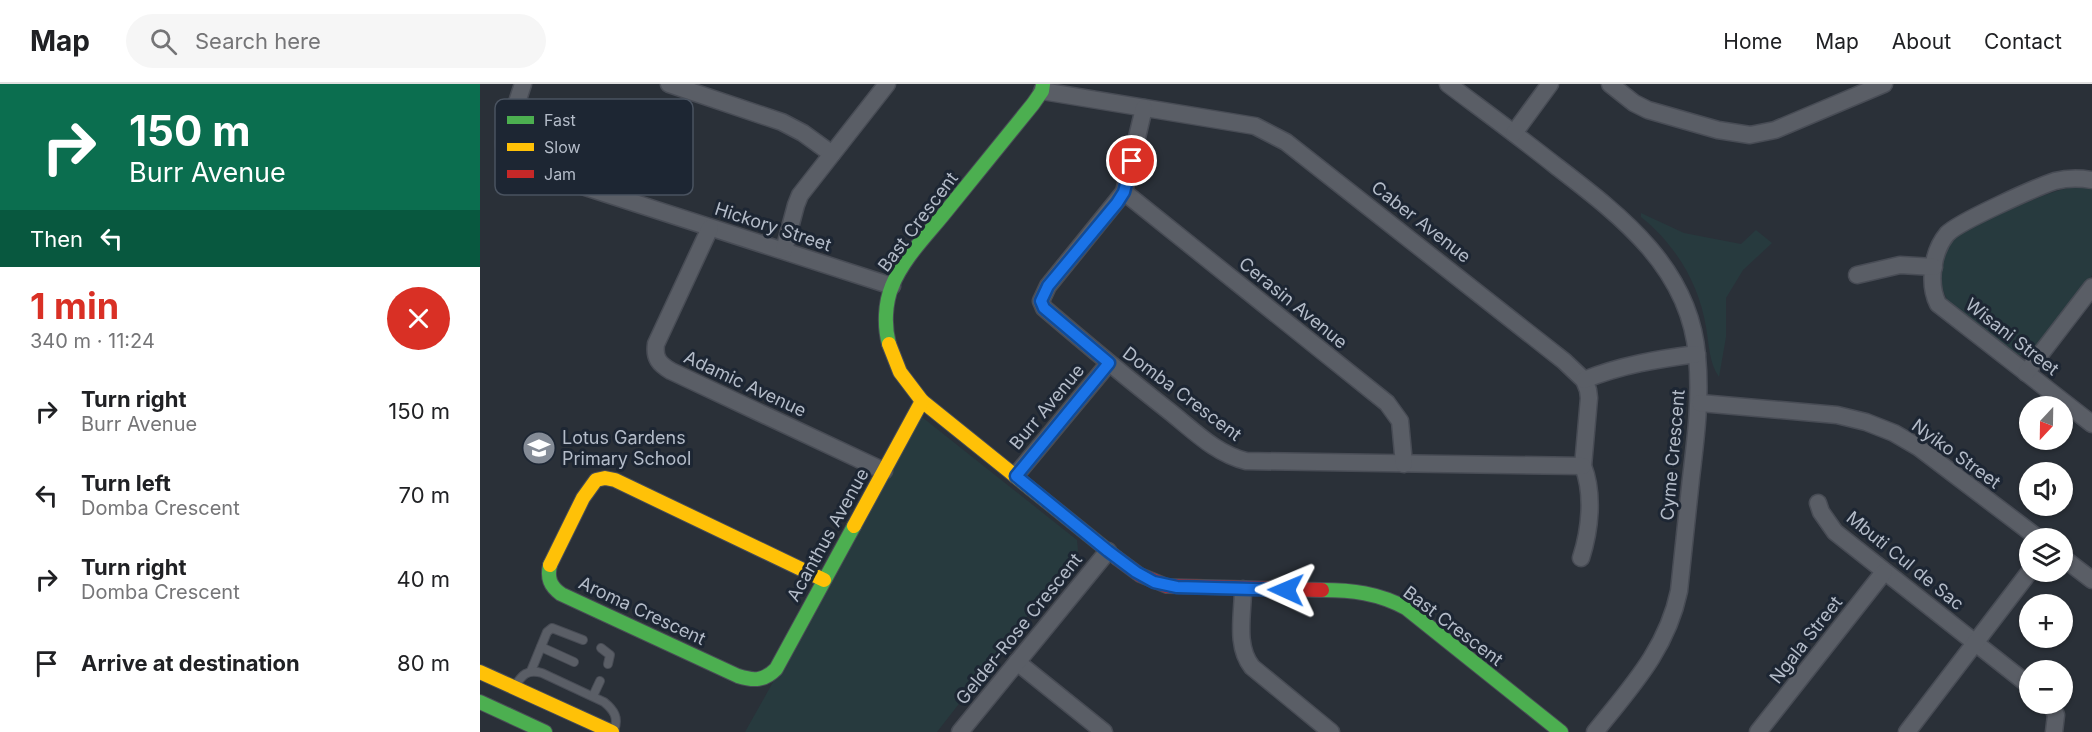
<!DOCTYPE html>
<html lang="en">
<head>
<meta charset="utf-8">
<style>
	:root { --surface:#fff; --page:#f6f6f6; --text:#202124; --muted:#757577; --line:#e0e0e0; --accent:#d93025 }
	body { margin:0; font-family:Inter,sans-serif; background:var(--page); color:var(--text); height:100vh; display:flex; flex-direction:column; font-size:22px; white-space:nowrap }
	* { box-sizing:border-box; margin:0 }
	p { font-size:20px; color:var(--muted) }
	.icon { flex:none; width:33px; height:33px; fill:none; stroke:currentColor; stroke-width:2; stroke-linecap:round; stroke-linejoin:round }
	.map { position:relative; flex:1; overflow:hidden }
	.panel { display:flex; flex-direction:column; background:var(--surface); width:480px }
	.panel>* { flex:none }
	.guide { background:#0b6e4f; color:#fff; overflow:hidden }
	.needle { width:39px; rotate:202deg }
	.controls { position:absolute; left:1539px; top:312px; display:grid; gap:12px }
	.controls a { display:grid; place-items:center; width:54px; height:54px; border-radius:50%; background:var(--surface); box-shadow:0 2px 4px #0004; font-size:30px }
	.pin { position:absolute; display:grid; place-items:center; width:51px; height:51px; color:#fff; margin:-26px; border:3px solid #fff; border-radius:50%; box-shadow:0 2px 6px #0007 }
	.me { position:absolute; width:66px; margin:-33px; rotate:271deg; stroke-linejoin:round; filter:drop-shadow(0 0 4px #0008) }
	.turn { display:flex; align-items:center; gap:21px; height:126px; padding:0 30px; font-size:27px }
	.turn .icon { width:78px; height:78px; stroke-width:2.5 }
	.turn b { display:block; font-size:42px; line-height:51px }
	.then { display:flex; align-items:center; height:57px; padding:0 30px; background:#0003; gap:12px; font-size:22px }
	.round { display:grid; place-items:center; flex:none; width:63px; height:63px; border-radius:32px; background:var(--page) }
	.summary { display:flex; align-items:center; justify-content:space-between; height:102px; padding:0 30px }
	h1 { font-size:36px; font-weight:700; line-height:45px; color:var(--accent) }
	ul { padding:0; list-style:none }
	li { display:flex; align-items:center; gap:18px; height:84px; padding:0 30px }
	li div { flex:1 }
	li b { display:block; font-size:22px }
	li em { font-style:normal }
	header { display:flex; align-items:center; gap:36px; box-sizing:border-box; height:84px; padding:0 30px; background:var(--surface); border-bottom:2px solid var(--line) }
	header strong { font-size:28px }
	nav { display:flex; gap:33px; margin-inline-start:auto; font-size:21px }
	.search { width:420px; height:54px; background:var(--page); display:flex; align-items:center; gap:15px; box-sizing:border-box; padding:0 21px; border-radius:33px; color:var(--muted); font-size:22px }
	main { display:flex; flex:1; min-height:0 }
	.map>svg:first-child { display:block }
	.green { fill:#273a3e }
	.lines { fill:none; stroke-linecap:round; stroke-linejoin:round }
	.lane-casing { stroke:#484c55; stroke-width:10 }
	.street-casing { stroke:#484c55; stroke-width:19 }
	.fast-casing { stroke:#484c55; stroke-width:16 }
	.slow-casing { stroke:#484c55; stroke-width:16 }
	.jam-casing { stroke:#484c55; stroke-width:16 }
	.lane { stroke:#5a5e66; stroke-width:8 }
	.street { stroke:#5a5e66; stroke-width:16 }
	.fast { stroke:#4caf50; stroke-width:14 }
	.slow { stroke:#ffc107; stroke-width:14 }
	.jam { stroke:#c62828; stroke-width:14 }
	.route-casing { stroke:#114b97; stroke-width:15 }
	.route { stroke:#1a73e8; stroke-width:10 }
	.labels { text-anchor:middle; stroke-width:6; stroke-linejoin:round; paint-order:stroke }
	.street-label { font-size:18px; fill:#b4bcc9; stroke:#1d2633 }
	.poi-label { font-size:18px; fill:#b4bcc9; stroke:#1d2633; text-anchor:start }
	.key { fill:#1d2633; stroke:#4a5360; stroke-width:1.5 }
	.key-label { font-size:16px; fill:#b4bcc9 }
</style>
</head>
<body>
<header>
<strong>Map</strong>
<div class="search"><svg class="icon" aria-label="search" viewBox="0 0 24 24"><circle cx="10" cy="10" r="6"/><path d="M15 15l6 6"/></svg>Search here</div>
<nav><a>Home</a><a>Map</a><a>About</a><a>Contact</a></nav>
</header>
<main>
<section class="panel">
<div class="guide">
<div class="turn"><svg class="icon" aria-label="right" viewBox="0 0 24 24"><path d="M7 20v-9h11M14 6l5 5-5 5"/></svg><div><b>150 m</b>Burr Avenue</div></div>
<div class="then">Then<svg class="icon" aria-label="left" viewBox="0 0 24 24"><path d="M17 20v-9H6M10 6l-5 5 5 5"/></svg></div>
</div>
<div class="summary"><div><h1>1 min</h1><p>340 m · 11:24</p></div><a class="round" style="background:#d93025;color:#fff"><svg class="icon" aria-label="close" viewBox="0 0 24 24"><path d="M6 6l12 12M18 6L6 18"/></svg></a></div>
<ul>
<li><svg class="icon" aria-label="right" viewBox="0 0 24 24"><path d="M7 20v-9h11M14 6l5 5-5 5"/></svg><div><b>Turn right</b><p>Burr Avenue</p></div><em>150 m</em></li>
<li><svg class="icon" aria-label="left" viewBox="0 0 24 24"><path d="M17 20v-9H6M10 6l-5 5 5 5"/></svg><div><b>Turn left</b><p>Domba Crescent</p></div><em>70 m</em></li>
<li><svg class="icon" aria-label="right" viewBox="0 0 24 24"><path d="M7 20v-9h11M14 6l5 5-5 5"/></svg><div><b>Turn right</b><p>Domba Crescent</p></div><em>40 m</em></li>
<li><svg class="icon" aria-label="arrive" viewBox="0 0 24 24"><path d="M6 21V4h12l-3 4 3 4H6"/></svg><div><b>Arrive at destination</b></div><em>80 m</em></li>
</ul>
</section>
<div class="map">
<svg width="1612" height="648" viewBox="0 0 1612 648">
	<rect width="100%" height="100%" fill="#2a3038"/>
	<g class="green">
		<path d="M1598,102L1612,103V191L1606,202L1554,268C1545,272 1536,273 1528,268C1519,263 1475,226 1469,218C1458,204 1456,170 1469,158C1485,143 1506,136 1525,128C1549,118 1572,106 1598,102Z"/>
		<path d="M1161,129L1204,149L1261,160L1276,146L1292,159L1263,186L1246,214V253L1239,293C1229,279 1229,260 1226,243C1219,200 1196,161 1161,133Z"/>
		<polygon points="442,333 597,456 598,467 457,648 265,648"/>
	</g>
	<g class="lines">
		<defs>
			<g id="lane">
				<polyline points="61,563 94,578"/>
				<polyline points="121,564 130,571 128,580"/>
				<polyline points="51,587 67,548 72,544 103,556"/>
				<path d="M35,602C42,591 47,585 62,589L124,618C134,626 139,634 134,646"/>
				<polyline points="113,612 120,597"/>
			</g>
			<g id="street">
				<path d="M43,0L24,58C24,69 26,73 34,80L412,202"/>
				<polyline points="189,0 302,38 323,49 352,70"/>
				<path d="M968,0C1004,27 1041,54 1076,82C1141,132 1210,184 1217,272C1221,313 1216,353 1211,394C1207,432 1203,469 1199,507C1187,565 1151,603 1115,648"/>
				<polyline points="1130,0 1154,19 1168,26 1238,46 1270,51 1295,46 1404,0"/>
				<path d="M562,7L775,42L806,58L1084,277L1104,296L1108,306L1109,314L1103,382C1114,410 1110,446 1101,474"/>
				<path d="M664,24L644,108L568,202L561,217L564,224C605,259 647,294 689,327C713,346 736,370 766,377L1103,382"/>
				<polyline points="1034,49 1070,0"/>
				<path d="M1612,96C1600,94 1587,94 1575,97C1557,103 1478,138 1467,150C1452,168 1448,200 1458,220L1612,340"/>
				<polyline points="644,108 907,319 920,337 924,380"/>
				<path d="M230,144L176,260C174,274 179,280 191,287L404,387"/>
				<polyline points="304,166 316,121 320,111 407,0"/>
				<polyline points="1377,191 1420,181 1454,183"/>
				<polyline points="1546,289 1612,203"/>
				<path d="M1104,296C1141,281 1178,275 1217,270"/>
				<polyline points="1220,319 1357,331 1386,338 1414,349 1438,363 1558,454"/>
				<polyline points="536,391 629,279"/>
				<polyline points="1338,419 1341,428 1355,448 1550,602"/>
				<polyline points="1582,473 1612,496"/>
				<path d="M763,505C763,530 755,562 772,583L851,648"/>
				<polyline points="537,578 624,648"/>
				<polyline points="1571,620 1576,631 1574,648"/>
				<polyline points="480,648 628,467"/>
				<polyline points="1278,648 1404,488"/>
				<polyline points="1427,648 1550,487"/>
			</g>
			<g id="fast">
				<path d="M409,260C404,242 405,219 412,202C423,175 445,153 463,131C493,94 523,57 553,20L562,7L563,0"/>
				<path d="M70,481C67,494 70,502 81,510L258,592C274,597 284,597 296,585L374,442"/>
				<path d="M842,506C872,506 898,509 926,524L1081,648"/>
				<polyline points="0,618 65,648"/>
			</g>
			<g id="slow">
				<polyline points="409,260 420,288 442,317 637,474"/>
				<polyline points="374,442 442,317"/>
				<polyline points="70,481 103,414 116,396 125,394 135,396 344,496"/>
				<polyline points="0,588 132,648"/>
			</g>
			<polyline id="jam" points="637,474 660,491 687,502 842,506"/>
		</defs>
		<use href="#lane" class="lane-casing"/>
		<use href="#street" class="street-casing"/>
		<use href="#fast" class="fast-casing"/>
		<use href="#slow" class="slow-casing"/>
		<use href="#jam" class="jam-casing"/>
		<use href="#lane" class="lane"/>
		<use href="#street" class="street"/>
		<use href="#fast" class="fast"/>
		<use href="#slow" class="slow"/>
		<use href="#jam" class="jam"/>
	</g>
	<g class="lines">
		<defs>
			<polyline id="route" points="652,77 644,108 637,119 568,202 561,217 564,224 629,279 536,392 628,467 656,488 674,498 697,503 806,506"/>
		</defs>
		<use href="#route" class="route-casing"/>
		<use href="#route" class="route"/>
	</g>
	<defs>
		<symbol id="school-disc" viewBox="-11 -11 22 22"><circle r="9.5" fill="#848b96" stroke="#1d2633"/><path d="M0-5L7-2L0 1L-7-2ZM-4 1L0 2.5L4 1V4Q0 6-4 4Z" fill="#fff"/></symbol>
	</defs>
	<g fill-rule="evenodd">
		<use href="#school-disc" x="40" y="345" width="38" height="38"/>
	</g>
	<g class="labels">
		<g class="street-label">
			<text transform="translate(438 138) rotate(-53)" y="6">Bast Crescent</text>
			<text transform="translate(941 138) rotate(38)" y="6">Caber Avenue</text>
			<text transform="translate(293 143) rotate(18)" y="6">Hickory Street</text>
			<text transform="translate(813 219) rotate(39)" y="6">Cerasin Avenue</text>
			<text transform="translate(1532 253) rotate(38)" y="6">Wisani Street</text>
			<text transform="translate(265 300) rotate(25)" y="6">Adamic Avenue</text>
			<text transform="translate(702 310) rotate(37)" y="6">Domba Crescent</text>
			<text transform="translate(567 323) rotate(-50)" y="6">Burr Avenue</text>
			<text transform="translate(1476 370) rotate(36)" y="6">Nyiko Street</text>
			<text transform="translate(1193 371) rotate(-85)" y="6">Cyme Crescent</text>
			<text transform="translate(348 451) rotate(-61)" y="6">Acanthus Avenue</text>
			<text transform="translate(1425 477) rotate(39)" y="6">Mbuti Cul de Sac</text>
			<text transform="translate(162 527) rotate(25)" y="6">Aroma Crescent</text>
			<text transform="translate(973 542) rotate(37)" y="6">Bast Crescent</text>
			<text transform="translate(539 545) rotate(-51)" y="6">Gelder-Rose Crescent</text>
			<text transform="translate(1326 556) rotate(-52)" y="6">Ngala Street</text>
		</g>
		<g class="poi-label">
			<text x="82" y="360">Lotus Gardens<tspan x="82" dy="21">Primary School</tspan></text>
		</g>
	</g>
	<rect x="15" y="15" width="198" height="96" rx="9" class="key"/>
	<rect x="27" y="32" width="27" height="8" fill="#4caf50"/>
	<rect x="27" y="59" width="27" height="8" fill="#ffc107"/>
	<rect x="27" y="86" width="27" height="8" fill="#c62828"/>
	<g class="key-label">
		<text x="64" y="42">Fast</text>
		<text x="64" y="69">Slow</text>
		<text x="64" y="96">Jam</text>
	</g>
</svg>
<div class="controls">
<a><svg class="needle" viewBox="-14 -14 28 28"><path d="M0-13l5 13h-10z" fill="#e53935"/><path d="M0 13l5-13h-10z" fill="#757577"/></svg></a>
<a><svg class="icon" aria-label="sound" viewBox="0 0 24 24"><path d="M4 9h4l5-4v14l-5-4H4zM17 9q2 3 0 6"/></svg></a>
<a><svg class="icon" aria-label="layers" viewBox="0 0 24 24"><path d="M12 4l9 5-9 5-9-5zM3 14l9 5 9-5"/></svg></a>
<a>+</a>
<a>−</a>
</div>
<div class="pin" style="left:652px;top:77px;background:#d93025"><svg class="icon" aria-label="arrive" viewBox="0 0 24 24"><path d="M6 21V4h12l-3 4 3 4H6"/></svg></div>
<svg class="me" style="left:806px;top:506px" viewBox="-20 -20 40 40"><path d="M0-17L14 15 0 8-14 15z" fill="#1a73e8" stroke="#fff" stroke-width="4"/></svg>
</div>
</main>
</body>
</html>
